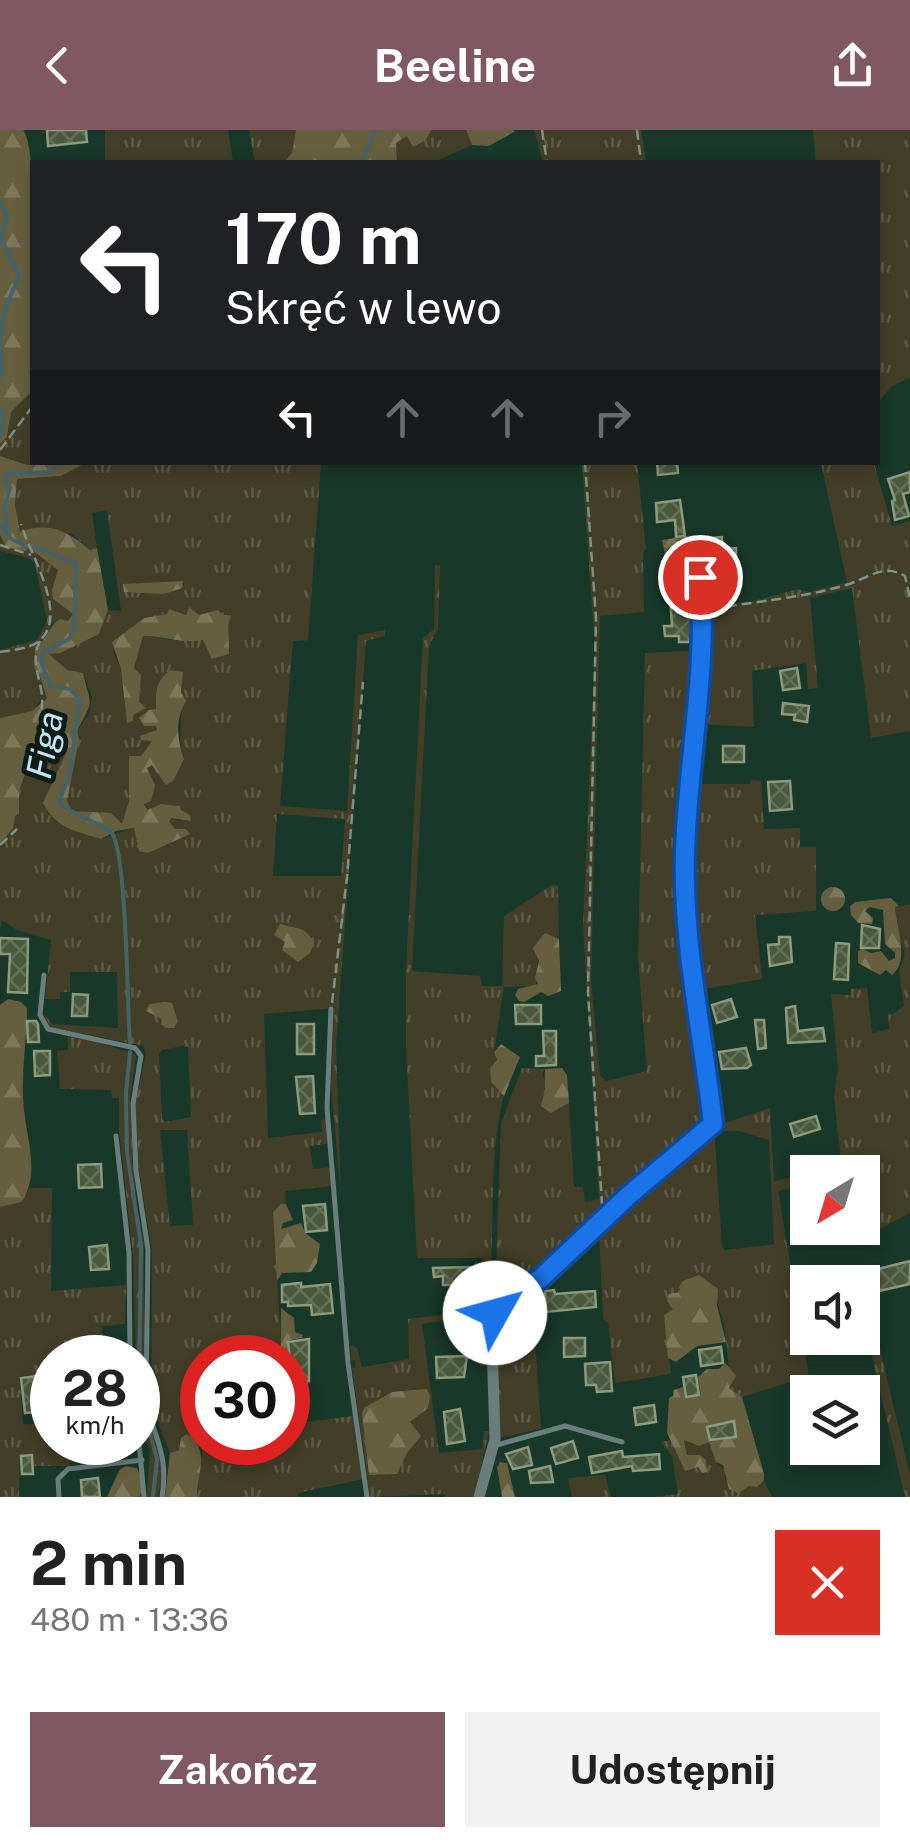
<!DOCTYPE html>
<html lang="pl">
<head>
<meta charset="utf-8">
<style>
	:root { --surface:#fff; --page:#f2f2f2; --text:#222; --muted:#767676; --accent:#805862 }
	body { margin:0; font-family:"Public Sans",sans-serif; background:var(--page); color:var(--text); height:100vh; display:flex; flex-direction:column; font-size:38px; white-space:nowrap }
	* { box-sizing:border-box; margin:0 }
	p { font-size:32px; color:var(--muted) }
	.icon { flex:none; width:55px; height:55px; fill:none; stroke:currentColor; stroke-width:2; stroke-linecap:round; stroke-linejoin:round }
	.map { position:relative; height:1367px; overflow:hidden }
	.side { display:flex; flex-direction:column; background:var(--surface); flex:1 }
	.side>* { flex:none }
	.top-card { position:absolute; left:30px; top:30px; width:850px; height:305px; border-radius:0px; box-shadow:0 5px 15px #0003; background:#202124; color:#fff; overflow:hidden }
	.needle { width:65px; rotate:218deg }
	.fabs { position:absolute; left:790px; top:1025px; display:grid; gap:20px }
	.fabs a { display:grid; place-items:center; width:90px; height:90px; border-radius:0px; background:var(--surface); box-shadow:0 5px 15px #0003; font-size:50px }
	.speed { position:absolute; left:30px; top:1205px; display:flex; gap:20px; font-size:50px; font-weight:700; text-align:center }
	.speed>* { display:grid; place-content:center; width:130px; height:130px; border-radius:50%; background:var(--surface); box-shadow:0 5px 15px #0003; line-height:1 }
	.speed small { font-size:25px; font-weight:400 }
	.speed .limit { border:15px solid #d22; background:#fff; color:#111 }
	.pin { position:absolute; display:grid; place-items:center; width:85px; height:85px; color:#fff; margin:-42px; border:5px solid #fff; border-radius:50%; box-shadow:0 2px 10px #0007 }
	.me { position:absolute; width:110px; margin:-55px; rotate:52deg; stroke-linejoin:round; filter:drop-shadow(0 0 8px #0008) }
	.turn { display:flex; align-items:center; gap:35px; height:210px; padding:0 30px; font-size:45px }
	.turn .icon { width:130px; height:130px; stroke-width:2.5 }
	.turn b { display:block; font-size:70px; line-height:85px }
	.lanes { display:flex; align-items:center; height:95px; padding:0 30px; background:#0003; justify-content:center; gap:50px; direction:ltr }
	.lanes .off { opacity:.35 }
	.round { display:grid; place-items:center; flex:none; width:105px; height:105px; border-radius:0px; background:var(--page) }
	.overview { display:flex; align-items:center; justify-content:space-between; height:170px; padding:0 30px }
	h1 { font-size:60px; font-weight:700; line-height:75px }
	.primary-button { display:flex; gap:20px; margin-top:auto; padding:20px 30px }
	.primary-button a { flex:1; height:115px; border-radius:0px; background:var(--accent); color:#fff; font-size:40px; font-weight:700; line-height:115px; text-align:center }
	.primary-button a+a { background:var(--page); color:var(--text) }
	header { display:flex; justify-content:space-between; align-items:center; height:130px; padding:0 30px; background:var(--accent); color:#fff; font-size:45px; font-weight:700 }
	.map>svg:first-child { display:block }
	.grass { fill:url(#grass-tufts); fill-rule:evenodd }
	.forest { fill:url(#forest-firs) }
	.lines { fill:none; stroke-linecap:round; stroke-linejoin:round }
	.stream { stroke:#44646a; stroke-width:4 }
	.building { fill:url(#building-cross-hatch); stroke:#8b9b7c; stroke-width:2.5 }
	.path { stroke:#7b9487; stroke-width:2.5; stroke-dasharray:10 5; stroke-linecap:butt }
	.lane { stroke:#6b7e7e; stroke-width:5 }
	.street { stroke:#6b7e7e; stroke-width:11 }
	.route-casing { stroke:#114b97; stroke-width:25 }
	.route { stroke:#1a73e8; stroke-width:18 }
	.labels { text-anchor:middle; stroke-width:10; stroke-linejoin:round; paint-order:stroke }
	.water-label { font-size:35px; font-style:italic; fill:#bfe7f7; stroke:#0e1c15 }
</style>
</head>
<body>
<header><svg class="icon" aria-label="back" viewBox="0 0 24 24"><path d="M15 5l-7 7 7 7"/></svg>Beeline<svg class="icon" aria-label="share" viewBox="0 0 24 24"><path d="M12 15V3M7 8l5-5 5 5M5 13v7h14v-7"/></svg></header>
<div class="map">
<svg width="910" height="1367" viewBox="0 0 910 1367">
	<defs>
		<pattern id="grass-tufts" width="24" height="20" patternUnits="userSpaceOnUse" patternTransform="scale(2.5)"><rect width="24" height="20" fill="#423e27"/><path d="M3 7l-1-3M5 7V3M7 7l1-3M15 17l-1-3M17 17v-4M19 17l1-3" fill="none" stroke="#5d5a46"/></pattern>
		<pattern id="forest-firs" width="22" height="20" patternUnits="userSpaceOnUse" patternTransform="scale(2.5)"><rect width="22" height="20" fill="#665f3f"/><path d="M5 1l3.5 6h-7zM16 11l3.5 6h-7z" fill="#7c775b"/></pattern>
		<pattern id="building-cross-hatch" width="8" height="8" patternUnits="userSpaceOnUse" patternTransform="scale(2.5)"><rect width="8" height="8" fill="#4a583d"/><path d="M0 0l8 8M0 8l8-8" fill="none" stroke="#647159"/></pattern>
	</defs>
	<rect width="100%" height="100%" fill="#183829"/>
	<g class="grass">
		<polygon points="105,0 228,0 233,32 105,32"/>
		<polygon points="249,0 296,0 292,23 284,32 255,32"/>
		<polygon points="431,0 466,0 472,15 434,32 398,32 395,13 407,6 414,17 426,10"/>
		<polygon points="534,0 641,0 646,32 543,32"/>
		<polygon points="813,0 910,0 910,247 891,257 878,272 878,32 816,32"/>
		<polygon points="32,261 32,332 38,333 27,335 0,326 0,314 7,307 11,282"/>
		<path d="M86,333H321L308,510L293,511L280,676L347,681L358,505L385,500V506L366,511L336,915L341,1066L331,956L334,878L264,884L268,1008L322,1002L321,990L327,989L328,1014L310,1016L313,1039L331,1037L333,1056L285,1061L286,1074H281L273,1082L282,1227L202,1228V1312H288V1271L290,1294L353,1286L363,1349L298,1363V1367H197L202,1321L199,1314L170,1323L151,1274L152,1121L139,1039L135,974L146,924L144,916L50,897L43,882L52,894L118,898L117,842H70V862H60V869H45L51,810L17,800L2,790L0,800V714L13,698L15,686L19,684V661L37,611L43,609L67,620L49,684L59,693L101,709L135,697L138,716L175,699L169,691L171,688L181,691L180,676L161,674L146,680L144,673L150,643L147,638L151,634L173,650L180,632L182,542L171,540C149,556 159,575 157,599C156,610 146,617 141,626L129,627V671L122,694L89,683L72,681L67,671L77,601L89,584L92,567L83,543L67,541L48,523L99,504L108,480L121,481L107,380L92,383L97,418L90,420L71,403H20L15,374L17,349L61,346ZM167,484L227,485L213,528L203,509C182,514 164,507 143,506L134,538L141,546L139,572L127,592L121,539L114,524L113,511L144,488ZM277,684L345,689L341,746H273ZM183,916L188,917L191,987L165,992L162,989L159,924L162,920ZM160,1000H187L193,1095L170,1096Z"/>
		<polygon points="582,333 637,333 646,419 643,423 644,482 600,486 591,850 600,945 606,951 647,941 638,828 645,523 699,520 682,723 707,995 561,1130 502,1170 495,1168 501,993 522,938 545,939 542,944 558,980 569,973 574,1057 583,1057 585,1072 599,1069 583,795 595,519"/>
		<polygon points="821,333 874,333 892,396 910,391 910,601 871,608 852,458 810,468 818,558 808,559 806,533 752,541 754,597 698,594 705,489 712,476 749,472 798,459 809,462 847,452"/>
		<polygon points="0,405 4,413 28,417 58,440 53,469 73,484 68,491 52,493 43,513 47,568 41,570 32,581 0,588 0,520 37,510 47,491 35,434 29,428 0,421"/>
		<path d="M435,435L440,436L438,499L429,516L412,841L480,846L482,856H502L504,786L553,754L558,756L559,809L544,803L538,825L536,856L504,857L494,922L497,930L490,938L491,952L504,966C487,1030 496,1099 489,1165L480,1164L482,1128H417L406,918V840L423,508L434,499Z"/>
		<polygon points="751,650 761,651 764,699 800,698 800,717 816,717 816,781 755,785 762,849 699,860 688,739 692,654 750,654"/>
		<polygon points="910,774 910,1083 855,1112 849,1098 862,1098 862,1042 842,1042 834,966 838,939 831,864 850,865 851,859 867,858 872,903 889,899 888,883 893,884 904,876 899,841 905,825 897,799 895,777"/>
		<polygon points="68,907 94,911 136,925 130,969 136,1068 144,1115 144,1276 159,1313 162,1351 158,1367 147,1367 150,1320 138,1294 133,1125 119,1001 119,968 112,968 111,960 60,959 57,921 68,920"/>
		<path d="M770,978L774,1051L807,1044V1054L778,1061L809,1246L742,1267L729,1258L732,1242L729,1240L725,1200L713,1155L707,1151L681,1162L673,1179L664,1185L671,1244L615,1253L608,1193L603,1189L599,1101L719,995ZM723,1001H739L769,1010L774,1114L725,1120L722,1117L715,1009Z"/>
		<polygon points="30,1058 52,1058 51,1161 126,1155 125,1194 102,1196 103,1218 67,1223 67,1227 52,1228 52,1244 20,1246 23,1294 52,1295 52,1312 67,1313 70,1336 34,1336 33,1325 20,1326 19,1367 0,1367 0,1077 22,1072"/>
		<path d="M550,1147L532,1161L541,1299L498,1308C497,1281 488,1196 505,1177C516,1164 536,1156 550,1147Z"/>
		<polygon points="480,1168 487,1175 487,1236 478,1236 482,1233 480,1185 422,1194 439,1323 482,1319 484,1301 489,1301 475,1367 445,1367 444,1364 370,1367 352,1238 356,1237 355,1230 351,1230 351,1215 357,1218 362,1237 409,1229 408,1189 479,1180"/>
		<polygon points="863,1178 867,1199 875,1198 910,1345 910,1367 905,1367 863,1188"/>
		<path d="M684,1309L692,1314L709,1312L716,1332L725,1340V1350L757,1357L764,1350L772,1367H654L678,1364L672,1326L661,1312L672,1310C673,1331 693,1330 702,1343L707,1342L706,1330L700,1325H687Z"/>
		<polygon points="605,1345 611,1367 572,1367 568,1348"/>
	</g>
	<g class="forest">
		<path d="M0,0H23C41,20 32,222 32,261L11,282L7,307L0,314Z"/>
		<polygon points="296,0 431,0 426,10 413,17 407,6 396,13 397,32 284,32 292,23"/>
		<polygon points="466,0 514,0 514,2 489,16 472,15"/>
		<path d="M0,326L27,335L86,333L61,346L17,349L15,374L20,402C49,391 68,401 90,420L97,418L108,480L99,504L60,523L49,524L67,540L83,543C91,578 95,567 77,601L79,609L67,671L72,681L111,683L122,694L129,671V626H141L152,611L141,610L140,606L157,600L156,596H144L139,588L149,580L156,579C156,561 155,551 171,540L183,542L181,562L186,571C175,588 177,611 184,629L173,651L166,655L152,635L147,638L155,655L151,671L144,674L147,680L161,674L180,676L181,680L190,685L191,691L171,688L169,691L175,699H186L190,704L148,723L139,721L134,698L116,701L101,709C76,701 56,699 43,673L67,621L53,620L43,609L37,611L19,661V684L15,686L13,698L0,714V588L32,581L47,568L35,531V517C48,510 48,496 60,489L68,491L73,484L53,469L52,460L58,440L29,418L26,421L7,418L0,405Z"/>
		<polygon points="690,406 695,430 692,432 676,431 670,425 665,425 662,410"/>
		<polygon points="183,451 182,458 164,464 124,462 123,454"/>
		<path d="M189,477L199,485L218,480L222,485H228L229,524L212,529L203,510C182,514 164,506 143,506L134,538L141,545L139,572L146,578L133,585V591L127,593L121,539L112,512L144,488L167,484L169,479L186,485Z"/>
		<circle cx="833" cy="769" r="12"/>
		<path d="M891,768L899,776L895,777C897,801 910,831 892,845L886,840L880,845L858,833V821L863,819L871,823L881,821L889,831L895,828V823L885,814L883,780L870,777L865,781L873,788L872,794L858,793L851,785L850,776L855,772Z"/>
		<path d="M280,794C296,799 306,796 314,813L310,823L298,832L282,820L285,812L274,805Z"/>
		<polygon points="545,803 559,809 561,861 548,866 541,862 524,872 519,871 515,865 518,859 538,854 535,848 539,831 533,818"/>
		<path d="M8,869L21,872L27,878C27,912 20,946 24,980C27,1011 40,1043 22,1072L0,1077V875Z"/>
		<polygon points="165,872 172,873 178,891 174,898 166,898 161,894 162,889 146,881 149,874"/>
		<polygon points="501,914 520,927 504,966 491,952 490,938 497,930 494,922"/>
		<polygon points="562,938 567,945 569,973 551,983 541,976 545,960 545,939"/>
		<polygon points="281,1074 286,1074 293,1090 283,1093 281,1099 301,1093 305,1103 320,1114 317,1133 311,1142 282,1143 277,1151 273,1082"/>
		<polygon points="699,1145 718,1159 717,1175 726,1212 697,1216 676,1232 668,1228 664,1185 673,1179 667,1171 669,1164 681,1162 679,1157 683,1151"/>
		<polygon points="281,1178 294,1188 295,1202 303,1205 302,1208 287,1211 289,1229 288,1230 281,1225"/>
		<polygon points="725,1233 736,1246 729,1258 742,1267 764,1344 764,1350 757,1357 749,1356 738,1363 729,1359 723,1335 716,1332 709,1312 699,1316 684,1310 687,1325 700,1325 706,1330 707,1342 702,1343 698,1337 685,1341 667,1303 669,1268 673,1266 674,1260 683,1257 685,1268 701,1266 698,1247 707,1239 719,1239"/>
		<polygon points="427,1259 430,1266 428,1278 410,1292 421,1306 407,1323 397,1344 369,1345 362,1284 364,1278 392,1262"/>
		<path d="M187,1304C211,1319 197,1344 197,1367H165L170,1323L179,1320L181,1308Z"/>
		<polygon points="500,1332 507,1333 515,1367 502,1367 497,1337"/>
		<polygon points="126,1336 137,1338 143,1353 140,1367 107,1367 120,1339"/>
	</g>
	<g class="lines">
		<g class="stream">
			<polyline points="361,32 375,0"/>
			<path d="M0,71L7,87L0,105L19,147C10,165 1,188 0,209C0,223 4,235 0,249"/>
			<polyline points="0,278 4,286 0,306"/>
			<polyline points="0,395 11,409 26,416"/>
			<polyline points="7,404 5,375 10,357 5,349 7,344 50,342 63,332"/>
			<path d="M36,417L76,434L74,501L69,509L44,522L41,531L50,556L70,559L80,571L69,646L59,672C75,688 106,694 112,703C127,726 127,876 130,913"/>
			<polyline points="130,922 126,963 127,1022 141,1115 139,1263 157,1329 153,1367"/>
		</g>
	</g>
	<g class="building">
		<polygon points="47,0 86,0 87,12 48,16"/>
		<polygon points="657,332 677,332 678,343 658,345"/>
		<polygon points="910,342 910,362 903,364 909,386 895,390 892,371 895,370 888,349"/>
		<polygon points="680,370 685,406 676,407 675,390 657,392 656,373"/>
		<polygon points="722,407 722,419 736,418 736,429 729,429 731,455 710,457 710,408"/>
		<polygon points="691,465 691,512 679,512 679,506 665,506 664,496 672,496 670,466"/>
		<polygon points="797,538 800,558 783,560 780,541"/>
		<polygon points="783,573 809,576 807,592 794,590 795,585 782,584"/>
		<rect x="723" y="616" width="21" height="16"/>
		<polygon points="790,651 792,679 770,681 768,652"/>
		<polygon points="862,795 880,799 879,818 861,818"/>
		<polygon points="779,807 790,807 792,832 770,836 768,815 779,814"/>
		<polygon points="0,808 28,809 27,863 8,862 10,824 0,824"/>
		<polygon points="836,813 849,814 848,850 834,849"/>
		<polygon points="73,864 88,865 87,886 72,886"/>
		<polygon points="731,869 737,887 717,893 712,875"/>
		<polygon points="515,875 541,875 541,894 516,894"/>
		<polygon points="795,876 798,901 823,898 825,911 788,913 786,878"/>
		<polygon points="755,890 764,890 766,918 758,919"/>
		<polygon points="27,891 36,891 38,894 39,912 28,912"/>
		<rect x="297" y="894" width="17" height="30"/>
		<polygon points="543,901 556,901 556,935 536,936 536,926 544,926"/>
		<polygon points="746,918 751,935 747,938 722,939 719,922"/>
		<polygon points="34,921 50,921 50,945 35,946"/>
		<polygon points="313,946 315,983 300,984 296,947"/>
		<polygon points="816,986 820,999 794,1007 790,994"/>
		<polygon points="101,1034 102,1057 79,1058 78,1035"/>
		<polygon points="325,1074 327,1100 306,1102 303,1076"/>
		<polygon points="107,1115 109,1139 91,1140 89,1117"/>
		<polygon points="910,1131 910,1154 879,1161 874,1140"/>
		<polygon points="472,1137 472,1155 443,1155 443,1146 434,1147 433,1138"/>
		<polygon points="301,1153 301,1157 330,1154 333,1183 312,1185 311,1175 288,1176 288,1172 282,1172 282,1155"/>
		<polygon points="554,1160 555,1164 595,1161 596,1177 546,1182 545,1161"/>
		<polygon points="564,1208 585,1208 585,1226 564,1227"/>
		<polygon points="309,1209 309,1251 289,1253 288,1241 291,1240 288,1212"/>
		<polygon points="721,1217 723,1233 701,1236 699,1220"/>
		<polygon points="467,1226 464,1247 437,1248 436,1227"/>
		<polygon points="610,1232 612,1261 597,1262 596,1255 586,1255 585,1234"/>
		<polygon points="696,1245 699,1265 686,1267 683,1247"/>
		<polygon points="37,1246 41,1281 25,1283 21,1248"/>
		<polygon points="654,1275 656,1292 636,1295 634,1278"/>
		<polygon points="460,1279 465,1311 447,1314 444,1282"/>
		<polygon points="734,1291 736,1307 710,1310 707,1297"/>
		<polygon points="573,1311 578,1328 556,1334 551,1318"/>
		<polygon points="528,1317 532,1335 513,1339 506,1324"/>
		<polygon points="622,1321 623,1327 659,1324 660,1339 633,1341 632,1336 592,1343 589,1327"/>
		<polygon points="32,1325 33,1344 22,1344 21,1326"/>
		<polygon points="550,1336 553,1352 531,1353 529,1341"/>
		<polygon points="98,1348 100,1367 82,1367 81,1350"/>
	</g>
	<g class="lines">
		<g class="path">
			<polyline points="542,0 547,32"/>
			<polyline points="637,0 641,32"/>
			<polyline points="0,320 32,277"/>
			<polyline points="585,332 596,488 588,863 602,1074"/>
			<polyline points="0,415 31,425"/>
			<path d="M712,479C757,471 803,468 846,455C869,448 883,433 905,446L910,469"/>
			<path d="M40,511C27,536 47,553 41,582"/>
			<path d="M0,522C12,520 28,519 38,512C71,487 29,423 21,394"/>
			<polyline points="0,715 17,699"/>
			<polyline points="332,873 347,747 363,552"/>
		</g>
		<g class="lane">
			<path d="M44,845L40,885L48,899L135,918L141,926L133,974L136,1040L148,1120L146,1264C150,1305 170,1319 162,1367"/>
			<polyline points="331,879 327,978 348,1233 367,1367"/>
			<polyline points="116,1006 129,1123 130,1228"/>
			<polyline points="138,1301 144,1367"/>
			<polyline points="497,1315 565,1296 622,1312"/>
			<polyline points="59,1367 58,1349 68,1339 142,1330"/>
		</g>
		<path class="street" d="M479,1367L495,1309L492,1212L495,1183L508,1166L541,1149L628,1066L713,994C703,905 685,818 685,728C686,659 696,590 702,521C705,486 700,450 697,414"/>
	</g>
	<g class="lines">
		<defs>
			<path id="route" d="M495,1183L508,1166L540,1149L628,1066L713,994C703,903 682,813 685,721C688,630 708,538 700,447"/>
		</defs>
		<use href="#route" class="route-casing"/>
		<use href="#route" class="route"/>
	</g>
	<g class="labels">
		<g class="water-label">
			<text transform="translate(45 615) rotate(-79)" y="12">Figa</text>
		</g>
	</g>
</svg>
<div class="fabs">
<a><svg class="needle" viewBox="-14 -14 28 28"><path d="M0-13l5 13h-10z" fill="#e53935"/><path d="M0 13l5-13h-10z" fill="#767676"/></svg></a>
<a><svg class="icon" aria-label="sound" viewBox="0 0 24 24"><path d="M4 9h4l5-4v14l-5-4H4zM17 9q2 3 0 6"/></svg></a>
<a><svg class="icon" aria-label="layers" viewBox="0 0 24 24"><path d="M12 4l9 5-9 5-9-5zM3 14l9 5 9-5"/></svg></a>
</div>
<div class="speed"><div>28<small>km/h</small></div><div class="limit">30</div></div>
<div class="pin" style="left:700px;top:447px;background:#d93025"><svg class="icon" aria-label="arrive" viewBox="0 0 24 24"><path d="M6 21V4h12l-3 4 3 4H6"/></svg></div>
<svg class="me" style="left:495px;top:1183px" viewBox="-20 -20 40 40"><circle r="19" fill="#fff"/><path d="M0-13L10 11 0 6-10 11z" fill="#1a73e8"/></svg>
<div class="top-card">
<div class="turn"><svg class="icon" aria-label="left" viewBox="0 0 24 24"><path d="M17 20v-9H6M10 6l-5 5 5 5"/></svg><div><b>170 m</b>Skręć w lewo</div></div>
<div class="lanes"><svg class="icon" aria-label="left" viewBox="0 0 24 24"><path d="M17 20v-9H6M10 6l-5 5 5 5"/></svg><svg class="icon off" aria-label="ahead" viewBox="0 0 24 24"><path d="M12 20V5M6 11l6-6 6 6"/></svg><svg class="icon off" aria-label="ahead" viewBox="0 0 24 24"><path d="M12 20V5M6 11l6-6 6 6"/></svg><svg class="icon off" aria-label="right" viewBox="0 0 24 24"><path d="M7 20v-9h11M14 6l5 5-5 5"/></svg></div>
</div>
</div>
<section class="side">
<div class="overview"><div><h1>2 min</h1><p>480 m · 13:36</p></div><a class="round" style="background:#d93025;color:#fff"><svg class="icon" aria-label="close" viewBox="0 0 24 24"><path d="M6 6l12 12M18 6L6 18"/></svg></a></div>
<div class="primary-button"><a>Zakończ</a><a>Udostępnij</a></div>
</section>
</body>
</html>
